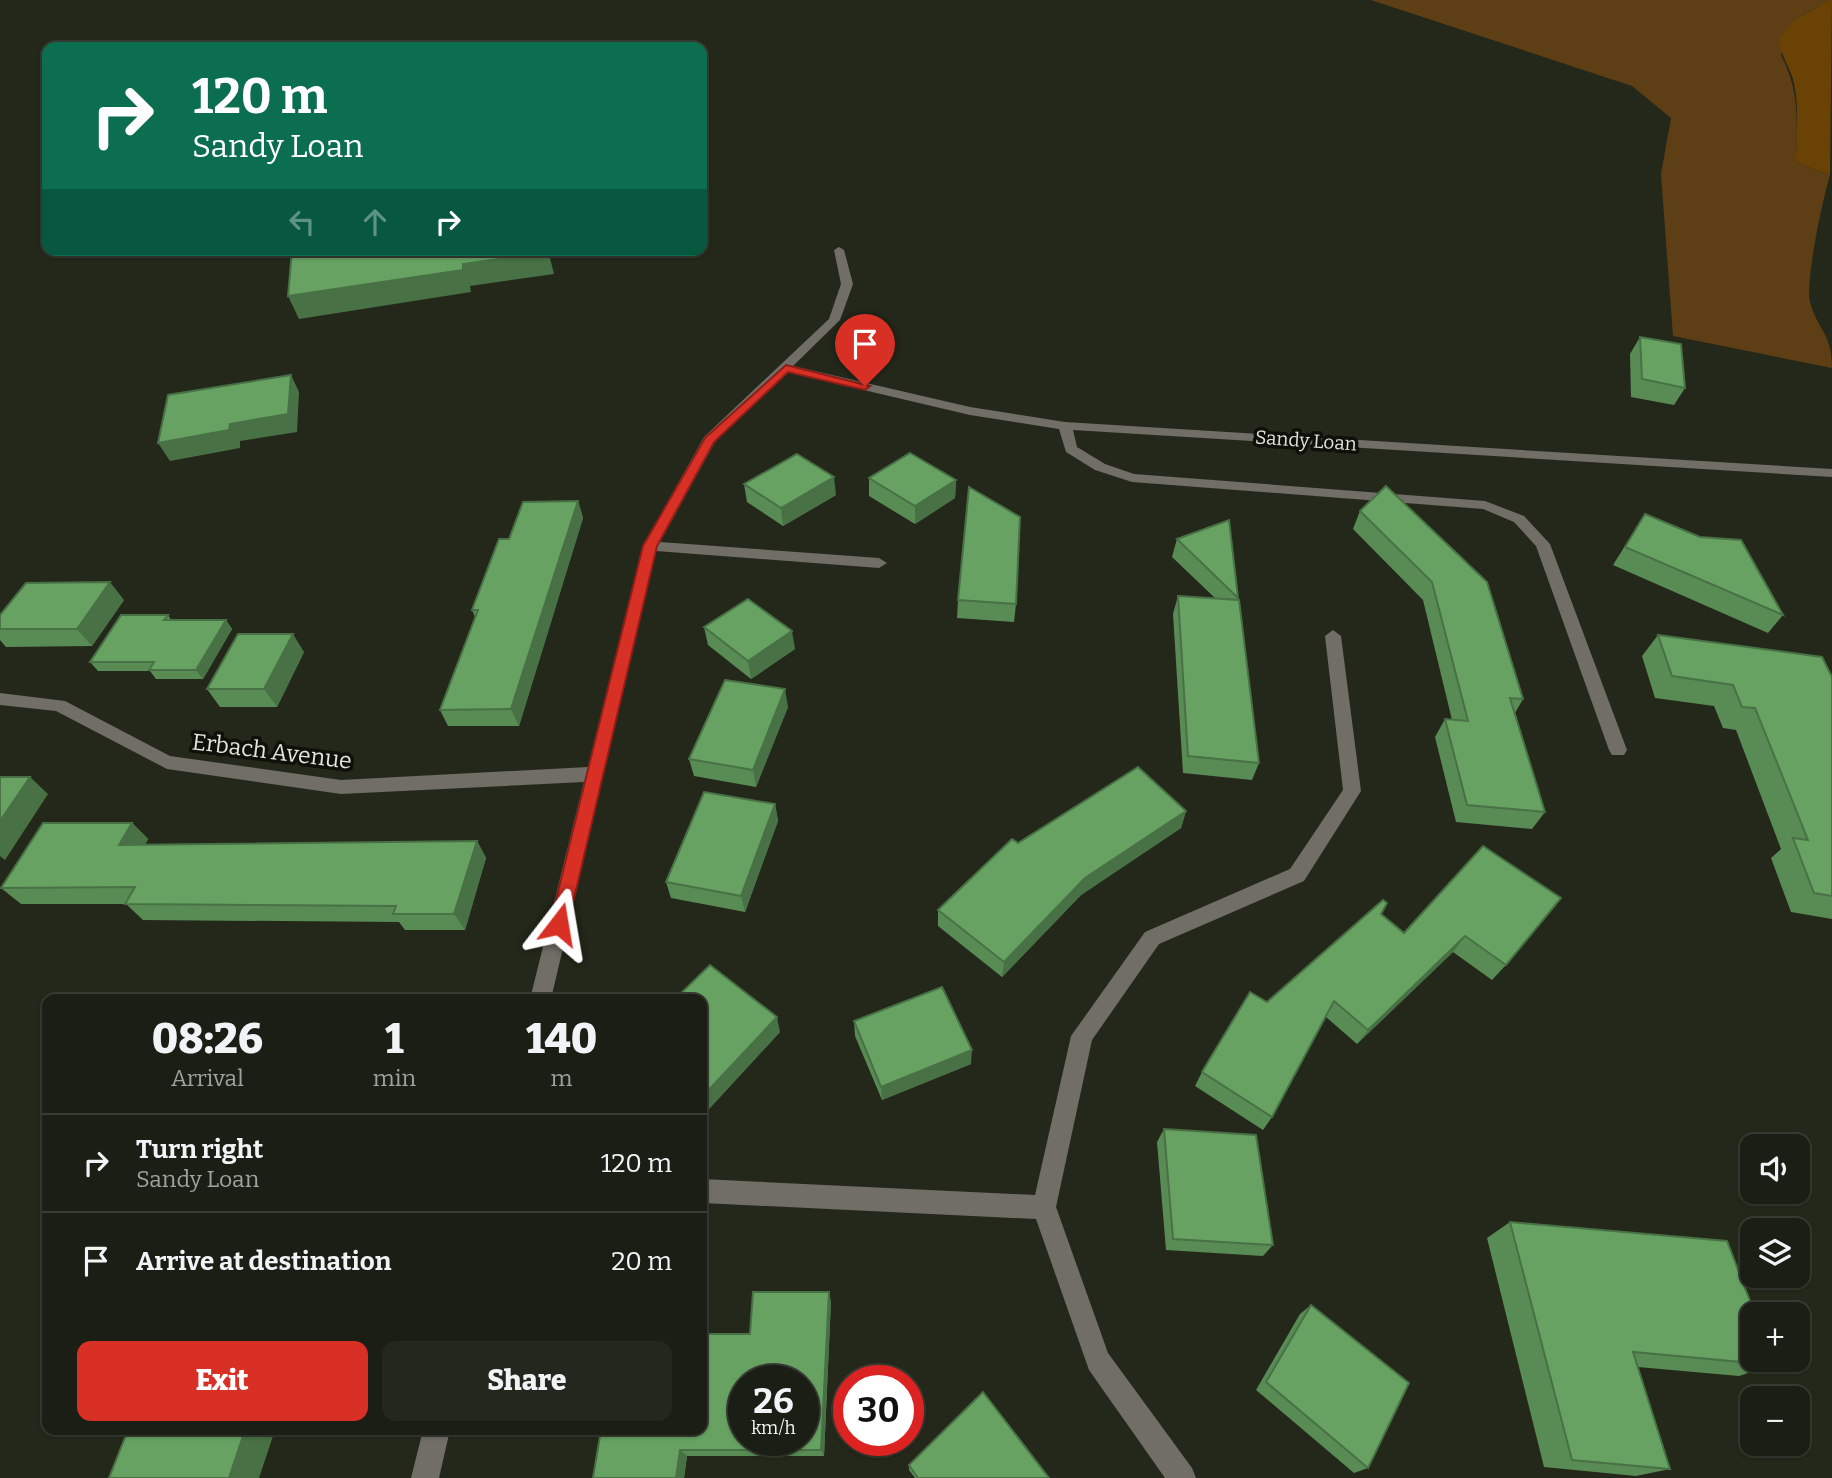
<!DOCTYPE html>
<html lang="en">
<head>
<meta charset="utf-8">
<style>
	:root { --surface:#1b1e14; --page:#24271d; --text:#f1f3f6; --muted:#a0a2a0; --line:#393c34; --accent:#d93025 }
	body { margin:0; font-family:Bitter,serif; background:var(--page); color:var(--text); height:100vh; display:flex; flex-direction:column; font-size:26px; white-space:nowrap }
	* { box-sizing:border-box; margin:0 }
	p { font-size:23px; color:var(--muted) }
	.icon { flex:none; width:38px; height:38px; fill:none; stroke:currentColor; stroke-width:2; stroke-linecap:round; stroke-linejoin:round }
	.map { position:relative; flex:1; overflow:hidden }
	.side { position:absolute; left:42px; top:994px; width:665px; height:441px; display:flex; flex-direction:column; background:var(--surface); border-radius:14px; box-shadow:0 2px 5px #0004,0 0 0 2px var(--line) }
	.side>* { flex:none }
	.hud { position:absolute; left:42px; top:42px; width:665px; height:214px; border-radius:14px; box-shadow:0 2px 5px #0004,0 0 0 2px var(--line); background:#0b6e4f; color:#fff; overflow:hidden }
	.controls { position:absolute; left:1740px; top:1134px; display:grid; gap:14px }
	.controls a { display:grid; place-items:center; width:70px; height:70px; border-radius:14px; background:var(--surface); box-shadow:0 2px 5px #0004,0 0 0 2px var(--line); font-size:35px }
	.speed { position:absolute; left:728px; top:1365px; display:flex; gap:14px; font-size:35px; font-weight:700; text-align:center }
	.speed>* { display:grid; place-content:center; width:91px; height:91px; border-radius:50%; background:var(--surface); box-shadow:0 2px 5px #0004,0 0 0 2px var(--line); line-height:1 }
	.speed small { font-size:18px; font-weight:400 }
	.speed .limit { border:10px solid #d22; background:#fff; color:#111 }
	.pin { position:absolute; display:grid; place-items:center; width:60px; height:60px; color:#fff; margin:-72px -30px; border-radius:50% 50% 50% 0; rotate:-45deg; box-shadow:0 0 7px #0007 }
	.pin .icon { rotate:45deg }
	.me { position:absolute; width:77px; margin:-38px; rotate:14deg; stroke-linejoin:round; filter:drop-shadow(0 0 5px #0008) }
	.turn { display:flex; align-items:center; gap:24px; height:147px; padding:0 35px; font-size:32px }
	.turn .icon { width:91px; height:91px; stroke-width:2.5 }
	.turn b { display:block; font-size:49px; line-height:60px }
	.lanes { display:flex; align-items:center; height:66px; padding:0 35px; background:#0003; justify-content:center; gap:35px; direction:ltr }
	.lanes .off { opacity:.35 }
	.eta { display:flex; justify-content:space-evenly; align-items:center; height:119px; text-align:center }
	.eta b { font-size:42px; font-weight:800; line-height:49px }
	.button { display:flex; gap:14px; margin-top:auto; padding:14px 35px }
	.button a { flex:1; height:80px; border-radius:14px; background:var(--accent); color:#fff; font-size:28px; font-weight:800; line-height:80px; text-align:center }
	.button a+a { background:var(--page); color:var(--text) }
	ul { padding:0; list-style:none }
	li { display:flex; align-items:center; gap:21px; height:98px; padding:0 35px; border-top:2px solid var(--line) }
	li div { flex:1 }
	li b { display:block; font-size:26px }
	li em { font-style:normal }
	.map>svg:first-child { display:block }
	.green { fill:#5d3e15 }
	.forest { fill:#6a4206 }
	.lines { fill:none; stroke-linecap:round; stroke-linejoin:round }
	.minor { fill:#706e67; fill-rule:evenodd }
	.wall { fill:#598b55 }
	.shaded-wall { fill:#487145 }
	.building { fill:#67a263; stroke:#487145; stroke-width:2; fill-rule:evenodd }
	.route { fill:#d93025; stroke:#8d1f18; stroke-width:2 }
	.labels { text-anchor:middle; stroke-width:7; stroke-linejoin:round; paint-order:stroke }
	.far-street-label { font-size:19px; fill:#e2e4db; stroke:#0e1009 }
	.street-label { font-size:23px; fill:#e2e4db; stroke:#0e1009 }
</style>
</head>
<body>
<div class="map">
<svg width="1832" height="1478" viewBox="0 0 1832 1478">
	<rect width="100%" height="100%" fill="#24281a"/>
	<path class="green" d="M1371,0H1829L1795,20L1781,55C1800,92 1797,121 1796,162L1830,175C1823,198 1805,282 1810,302C1818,331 1832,333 1832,368L1673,336L1661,174L1671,118L1632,86Z"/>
	<path class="forest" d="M1829,0H1832L1830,175L1796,162C1796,136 1800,105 1793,79C1788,63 1781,57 1779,38L1795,20Z"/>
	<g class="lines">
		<g class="minor">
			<polygon points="839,247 844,250 853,284 840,320 793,366 970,407 1065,422 1832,469 1832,477 1073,430 1077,447 1105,464 1134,474 1485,501 1524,516 1550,544 1627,750 1624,755 1612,755 1609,750 1536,546 1514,522 1483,509 1132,482 1095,470 1066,452 1059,429 970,415 787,372 715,442 660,542 879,558 887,563 879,568 656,551 551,999 530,999 584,782 341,794 167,769 56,711 0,705 0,693 65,701 170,756 341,780 588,767 643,546 704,437 829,319 841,284 834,250"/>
			<polygon points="1333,630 1341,636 1361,791 1304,881 1159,944 1092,1040 1056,1207 1108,1353 1192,1468 1196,1478 1165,1478 1089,1370 1036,1219 702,1203 702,1179 1035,1195 1071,1036 1145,932 1290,869 1343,790 1325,636"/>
			<polygon points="423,1430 450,1430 439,1478 411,1478"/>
		</g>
	</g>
	<g class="wall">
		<polygon points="1640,337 1685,388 1674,405 1631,397 1630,354"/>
		<polygon points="869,478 956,480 955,498 915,524 869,496"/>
		<polygon points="744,484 836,495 783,526 747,502"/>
		<polygon points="1386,486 1523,699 1515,713 1545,812 1532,829 1456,822 1435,737 1445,719 1452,720 1423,600 1353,529 1360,511"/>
		<polygon points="578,501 583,518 519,726 448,726 440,710 475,617 472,610 509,539"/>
		<polygon points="1645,514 1783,615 1768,633 1613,565"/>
		<polygon points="1177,539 1238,598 1259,763 1252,780 1183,773 1173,614 1178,596 1215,598 1172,557"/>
		<polygon points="124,600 92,646 6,647 0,640 0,615"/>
		<polygon points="958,600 1016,604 1014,622 957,618"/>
		<polygon points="168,615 171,620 226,620 232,629 203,679 156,679 150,671 98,671 90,662"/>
		<polygon points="704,627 795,649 751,679 708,645"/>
		<polygon points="1658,635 1832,677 1832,919 1791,912 1771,858 1781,849 1736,730 1723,728 1714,706 1655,698 1642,656"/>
		<polygon points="304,652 277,707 220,707 207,689"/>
		<polygon points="788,707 756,787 694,776 689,759"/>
		<polygon points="775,804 778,821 745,912 671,898 666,882"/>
		<polygon points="1186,811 1181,828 1081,895 1002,977 938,926 938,910 1018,843"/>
		<polygon points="132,823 148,839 145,845 477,841 486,858 465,930 405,930 399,922 143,920 126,904 21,904 1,888"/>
		<polygon points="1483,846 1506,965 1492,980 1453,952 1357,1044 1326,1017 1272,1117 1263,1130 1195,1086 1202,1072 1267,1002 1381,914 1404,933"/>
		<polygon points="702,999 780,1032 708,1110 702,1104"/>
		<polygon points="854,1021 971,1064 882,1100 855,1036"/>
		<polygon points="1164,1129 1273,1245 1263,1256 1166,1250 1157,1142"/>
		<polygon points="1510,1222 1774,1365 1739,1376 1638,1367 1670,1469 1636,1476 1544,1467 1487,1238"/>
		<polygon points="831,1301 824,1456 687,1456 684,1478 593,1478 750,1334"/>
		<polygon points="1311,1305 1368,1468 1354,1473 1256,1390 1300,1314"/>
		<polygon points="909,1465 1049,1478 915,1478 909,1470"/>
	</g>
	<g class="shaded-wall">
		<polygon points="548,250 554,274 470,286 471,292 299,319 288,296 463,264"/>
		<polygon points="291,375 299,392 297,432 240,441 240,448 170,461 158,443 230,424"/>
		<polygon points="834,477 836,495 783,526 781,508"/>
		<polygon points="956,480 955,498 915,524 915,506"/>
		<polygon points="578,501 583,518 519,726 511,709"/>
		<polygon points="110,582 124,600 92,646 77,629"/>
		<polygon points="226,620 232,629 203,679 196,670"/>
		<polygon points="792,631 795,649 751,679 748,661"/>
		<polygon points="293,634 304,652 277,707 264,689"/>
		<polygon points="785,689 788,707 756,787 753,770"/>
		<polygon points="30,777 48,794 5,860 0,856 0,821"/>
		<polygon points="775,804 778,821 745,912 741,896"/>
		<polygon points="1186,811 1181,828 1081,895 1002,977 1004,962 1085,878"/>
		<polygon points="132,823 148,839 135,862 119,845"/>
		<polygon points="477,841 486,858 465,930 454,914"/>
		<polygon points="1465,936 1453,952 1357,1044 1368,1030"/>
		<polygon points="777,1017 780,1032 708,1110 703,1096"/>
		<polygon points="972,1050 971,1064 882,1100 881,1087"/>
		<polygon points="829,1292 831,1301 824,1456 821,1450"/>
		<polygon points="245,1430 275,1430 259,1478 229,1478"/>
		<polygon points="680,1450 687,1456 684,1478 676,1478"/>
	</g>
	<g class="building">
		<polygon points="292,250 548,250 548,252 463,264 463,270 288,296"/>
		<polygon points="1640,337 1681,344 1685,388 1642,379"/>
		<polygon points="291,375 288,414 230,424 229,430 158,443 168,395"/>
		<polygon points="910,453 956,480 915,506 869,478"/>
		<polygon points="797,454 834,477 781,508 744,484"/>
		<polygon points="1386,486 1487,582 1523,699 1510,698 1545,812 1467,805 1445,719 1468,721 1432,582 1360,511"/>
		<polygon points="969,487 1020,517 1016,604 958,600"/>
		<polygon points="578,501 511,709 440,710 478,610 472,610 499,539 509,539 523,502"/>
		<polygon points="1645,514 1700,537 1741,540 1783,615 1625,547"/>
		<polygon points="1229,520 1238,598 1177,539"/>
		<polygon points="110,582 77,629 0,629 0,615 26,583"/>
		<polygon points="1178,596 1239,600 1259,763 1188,756"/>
		<polygon points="748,599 792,631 748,661 704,627"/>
		<polygon points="121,615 168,615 164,620 226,620 196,670 149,670 154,662 90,662"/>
		<polygon points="238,634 293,634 264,689 207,689"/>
		<polygon points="1658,635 1822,657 1832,677 1832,896 1814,893 1793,838 1808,840 1755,708 1742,707 1733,685 1672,676"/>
		<polygon points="725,680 785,689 753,770 689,759"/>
		<polygon points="1138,767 1186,811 1085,878 1004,962 938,910 1012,839 1018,843"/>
		<polygon points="0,777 30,777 0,821"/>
		<polygon points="704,792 775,804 741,896 666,882"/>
		<polygon points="43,823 132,823 119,845 477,841 454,914 393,914 396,906 125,904 135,887 1,888"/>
		<polygon points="1483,846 1561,898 1506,965 1465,936 1368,1030 1334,1001 1272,1117 1202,1072 1250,992 1267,1002 1383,900 1387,903 1381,914 1404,933"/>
		<polygon points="710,965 777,1017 703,1096 702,1095 702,999 675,999"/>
		<polygon points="942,987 972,1050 881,1087 854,1021"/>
		<polygon points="1164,1129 1256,1135 1273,1245 1173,1239"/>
		<polygon points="1510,1222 1727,1241 1755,1314 1752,1314 1752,1360 1772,1360 1774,1365 1633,1352 1670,1469 1572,1460"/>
		<path d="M753,1292H829L821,1450H680L676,1478H593L601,1430H702V1334H750ZM744,1381H803V1440H744Z"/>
		<polygon points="1311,1305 1409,1383 1368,1468 1266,1382"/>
		<polygon points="983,1392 1049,1478 918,1478 909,1465"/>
		<polygon points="128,1430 245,1430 229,1478 109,1478"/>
	</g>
	<polygon class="route" points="786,365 870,386 865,390 788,372 714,442 657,546 568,924 565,930 552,930 550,924 643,546 705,438"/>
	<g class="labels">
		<g class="far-street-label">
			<text transform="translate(1306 440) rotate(4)" y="7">Sandy Loan</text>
		</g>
		<g class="street-label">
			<text transform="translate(272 751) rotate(7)" y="8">Erbach Avenue</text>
		</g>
	</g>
</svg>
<div class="controls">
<a><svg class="icon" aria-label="sound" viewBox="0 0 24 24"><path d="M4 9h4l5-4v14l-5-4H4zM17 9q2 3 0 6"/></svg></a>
<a><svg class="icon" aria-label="layers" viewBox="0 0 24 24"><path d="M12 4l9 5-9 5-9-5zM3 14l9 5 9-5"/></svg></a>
<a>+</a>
<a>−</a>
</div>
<div class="speed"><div>26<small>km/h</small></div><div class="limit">30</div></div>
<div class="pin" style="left:865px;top:386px;background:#d93025"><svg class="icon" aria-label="arrive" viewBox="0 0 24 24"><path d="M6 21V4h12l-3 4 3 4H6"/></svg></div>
<svg class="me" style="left:559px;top:924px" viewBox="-20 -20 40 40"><path d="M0-17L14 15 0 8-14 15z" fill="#d93025" stroke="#fff" stroke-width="4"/></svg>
<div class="hud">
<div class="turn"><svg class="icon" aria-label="right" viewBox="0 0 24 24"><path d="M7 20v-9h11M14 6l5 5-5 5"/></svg><div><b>120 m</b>Sandy Loan</div></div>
<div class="lanes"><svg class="icon off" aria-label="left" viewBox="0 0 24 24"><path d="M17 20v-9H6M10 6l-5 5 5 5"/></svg><svg class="icon off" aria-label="ahead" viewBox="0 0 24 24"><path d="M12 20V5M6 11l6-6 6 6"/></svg><svg class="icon" aria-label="right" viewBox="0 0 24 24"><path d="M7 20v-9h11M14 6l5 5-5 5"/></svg></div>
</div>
<section class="side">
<div class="eta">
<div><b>08:26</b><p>Arrival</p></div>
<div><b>1</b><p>min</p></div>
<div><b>140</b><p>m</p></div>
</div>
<ul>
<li><svg class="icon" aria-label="right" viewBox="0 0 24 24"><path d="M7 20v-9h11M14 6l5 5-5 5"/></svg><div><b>Turn right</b><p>Sandy Loan</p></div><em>120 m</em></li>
<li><svg class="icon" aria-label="arrive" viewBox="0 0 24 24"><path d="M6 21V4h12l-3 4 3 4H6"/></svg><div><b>Arrive at destination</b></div><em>20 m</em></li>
</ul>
<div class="button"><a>Exit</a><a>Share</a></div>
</section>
</div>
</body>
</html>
